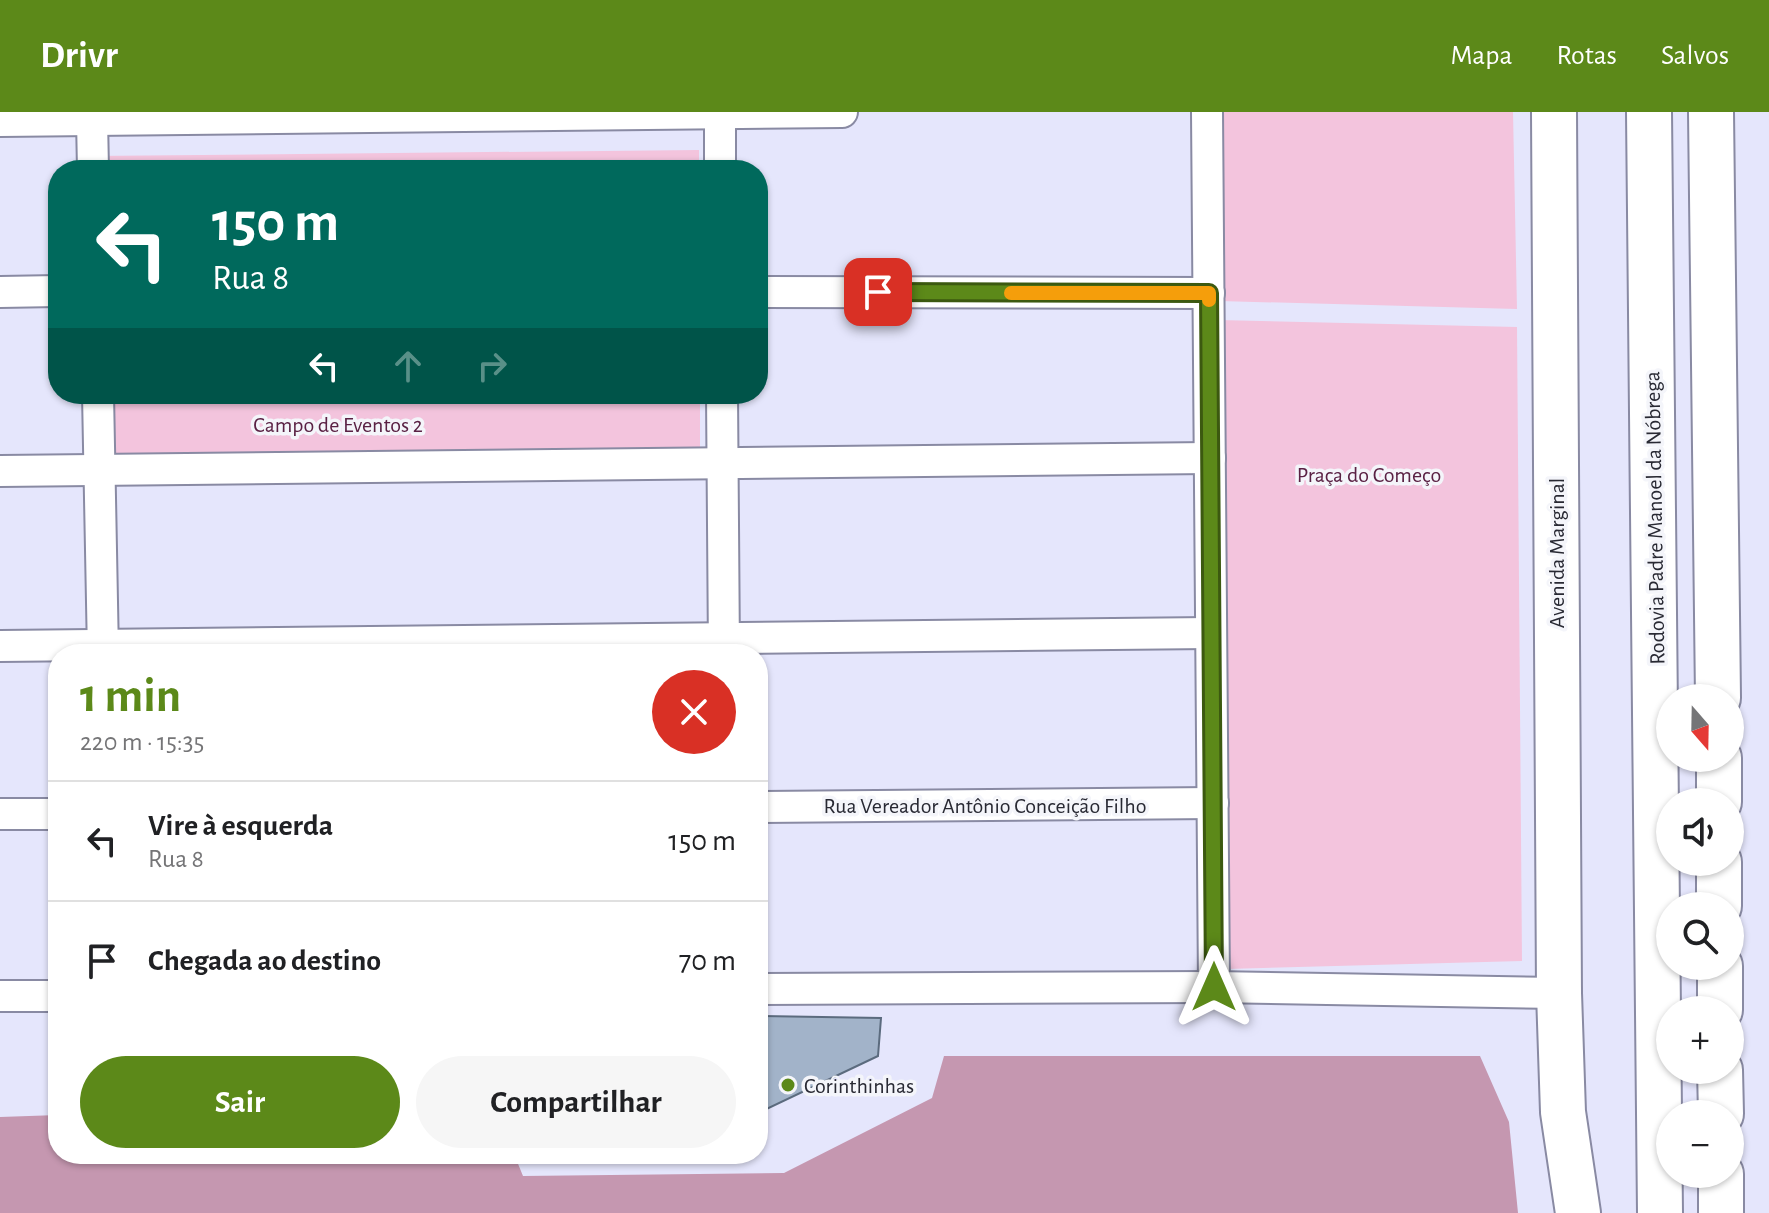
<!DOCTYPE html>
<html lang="pt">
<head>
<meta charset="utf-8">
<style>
	:root { --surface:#fff; --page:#f6f6f6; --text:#202124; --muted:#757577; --line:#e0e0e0; --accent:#5c8919 }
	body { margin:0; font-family:"Alegreya Sans",sans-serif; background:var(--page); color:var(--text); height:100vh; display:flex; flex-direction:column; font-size:30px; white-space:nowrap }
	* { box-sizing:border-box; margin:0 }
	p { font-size:26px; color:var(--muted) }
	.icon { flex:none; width:44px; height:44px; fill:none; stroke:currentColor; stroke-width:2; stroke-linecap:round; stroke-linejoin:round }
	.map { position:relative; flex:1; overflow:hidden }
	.details { position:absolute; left:48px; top:532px; width:720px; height:520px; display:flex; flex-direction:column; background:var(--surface); border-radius:32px; box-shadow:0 2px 6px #0004 }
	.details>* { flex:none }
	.top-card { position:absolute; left:48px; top:48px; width:720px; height:244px; border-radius:32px; box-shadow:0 2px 6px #0004; background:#00695c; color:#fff; overflow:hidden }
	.needle { width:52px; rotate:160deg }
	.tools { position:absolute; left:1656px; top:572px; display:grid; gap:16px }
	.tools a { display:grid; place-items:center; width:88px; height:88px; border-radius:50%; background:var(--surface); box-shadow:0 2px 6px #0004; font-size:40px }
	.pin { position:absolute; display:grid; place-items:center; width:68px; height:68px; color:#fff; margin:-34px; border-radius:16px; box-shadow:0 4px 12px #0006 }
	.me { position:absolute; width:88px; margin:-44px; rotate:0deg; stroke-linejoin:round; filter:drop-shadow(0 0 6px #0008) }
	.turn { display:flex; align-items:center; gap:28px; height:168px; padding:0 32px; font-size:36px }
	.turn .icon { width:104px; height:104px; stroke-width:2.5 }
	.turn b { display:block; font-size:56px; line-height:68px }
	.lanes { display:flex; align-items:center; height:76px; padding:0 32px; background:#0003; justify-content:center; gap:40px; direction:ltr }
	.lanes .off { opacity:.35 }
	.round { display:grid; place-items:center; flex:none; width:84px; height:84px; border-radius:42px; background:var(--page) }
	.head { display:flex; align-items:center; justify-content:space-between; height:136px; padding:0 32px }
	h1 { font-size:48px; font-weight:700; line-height:60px; color:var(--accent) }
	.primary-button { display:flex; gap:16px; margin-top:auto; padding:16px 32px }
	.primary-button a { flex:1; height:92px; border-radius:48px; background:var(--accent); color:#fff; font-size:32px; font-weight:700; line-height:92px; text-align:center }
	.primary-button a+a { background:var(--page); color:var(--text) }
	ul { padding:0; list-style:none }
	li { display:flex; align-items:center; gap:24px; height:120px; padding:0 32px; border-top:2px solid var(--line) }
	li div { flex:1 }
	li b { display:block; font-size:30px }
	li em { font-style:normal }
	header { display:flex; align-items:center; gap:48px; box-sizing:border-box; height:112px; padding:0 40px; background:var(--accent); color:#fff }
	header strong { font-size:38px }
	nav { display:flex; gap:44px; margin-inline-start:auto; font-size:28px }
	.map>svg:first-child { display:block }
	.green { fill:#f3c4dd }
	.forest { fill:#c597b0 }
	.building { fill:#a2b3c9; stroke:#5b6b7e; stroke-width:2 }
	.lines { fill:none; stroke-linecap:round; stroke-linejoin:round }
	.minor-casing { stroke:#898aa3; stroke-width:34 }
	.secondary-casing { stroke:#898aa3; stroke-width:48 }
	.motorway-casing { stroke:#898aa3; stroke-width:48 }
	.minor { stroke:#fff; stroke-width:30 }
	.secondary { stroke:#fff; stroke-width:44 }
	.motorway { stroke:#fff; stroke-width:44 }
	.route-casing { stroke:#3c5910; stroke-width:20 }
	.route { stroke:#5c8919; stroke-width:14 }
	.slow { stroke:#f59e0b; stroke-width:14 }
	.poi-dot { fill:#5c8919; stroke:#f4f5fa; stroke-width:3 }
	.labels { text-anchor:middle; stroke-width:7; stroke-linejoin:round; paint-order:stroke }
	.park-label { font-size:22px; fill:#5a2144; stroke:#f4f5fa }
	.street-label { font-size:22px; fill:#282933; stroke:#f4f5fa }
	.poi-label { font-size:22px; fill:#282933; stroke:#f4f5fa; text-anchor:start }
</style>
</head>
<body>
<header>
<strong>Drivr</strong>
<nav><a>Mapa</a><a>Rotas</a><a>Salvos</a></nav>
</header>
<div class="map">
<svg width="1769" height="1101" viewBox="0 0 1769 1101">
	<rect width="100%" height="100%" fill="#e5e6fc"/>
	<g class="green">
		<polygon points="1222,0 1513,0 1517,197 1219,189"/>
		<polygon points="699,38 699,58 94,58 93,44"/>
		<polygon points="1218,208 1517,215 1522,849 1226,857"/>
		<polygon points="100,282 700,282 700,338 102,344"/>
	</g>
	<polygon class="forest" points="944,944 1480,944 1509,1010 1518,1101 0,1101 0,1005 58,1003 58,1042 514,1042 523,1064 784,1061 932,986"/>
	<polygon class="building" points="758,904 881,906 878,944 758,1001"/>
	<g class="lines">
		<defs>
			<g id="minor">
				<polyline points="720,0 720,58"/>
				<polyline points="1207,0 1214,875"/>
				<polyline points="92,7 93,58"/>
				<polyline points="0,9 842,0"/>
				<polyline points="0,180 58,179"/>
				<polyline points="758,180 1209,181"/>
				<polyline points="98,282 103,542"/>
				<polyline points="722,282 724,542"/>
				<polyline points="0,359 1210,346"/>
				<polyline points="0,534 1210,521"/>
				<polyline points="758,695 1213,691"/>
				<polyline points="0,702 58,702"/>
				<polyline points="758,877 1214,875 1559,881"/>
				<polyline points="0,884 58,884"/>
			</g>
			<polyline id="secondary" points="1554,0 1559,881"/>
			<g id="motorway">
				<polyline points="1649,0 1660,1101"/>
				<polyline points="1711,0 1718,586"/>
				<polyline points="1719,646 1719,690"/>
				<polyline points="1719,750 1719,794"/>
				<polyline points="1720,854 1720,898"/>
				<polyline points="1559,881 1563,1000 1578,1101"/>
				<polyline points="1720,958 1721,1002"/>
				<polyline points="1721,1062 1721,1101"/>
			</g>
		</defs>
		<use href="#minor" class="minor-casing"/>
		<use href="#secondary" class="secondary-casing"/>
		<use href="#motorway" class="motorway-casing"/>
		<use href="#minor" class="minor"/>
		<use href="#secondary" class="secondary"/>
		<use href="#motorway" class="motorway"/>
	</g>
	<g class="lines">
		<defs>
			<polyline id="route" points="878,180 1209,181 1214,875"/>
		</defs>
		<use href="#route" class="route-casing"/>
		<use href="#route" class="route"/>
		<polyline class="slow" points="1011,181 1209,181 1209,188"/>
	</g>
	<circle class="poi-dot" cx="788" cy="973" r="8"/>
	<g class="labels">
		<g class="park-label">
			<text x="338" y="320">Campo de Eventos 2</text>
			<text x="1369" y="370">Praça do Começo</text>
		</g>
		<g class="street-label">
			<text transform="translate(1654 406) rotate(-91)" y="8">Rodovia Padre Manoel da Nóbrega</text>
			<text transform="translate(1556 441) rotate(-90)" y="8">Avenida Marginal</text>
			<text x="985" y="701">Rua Vereador Antônio Conceição Filho</text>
		</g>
		<g class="poi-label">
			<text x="804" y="981">Corinthinhas</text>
		</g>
	</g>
</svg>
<div class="tools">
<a><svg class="needle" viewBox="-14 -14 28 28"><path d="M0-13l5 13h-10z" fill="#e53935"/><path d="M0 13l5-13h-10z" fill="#757577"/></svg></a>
<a><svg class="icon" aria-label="sound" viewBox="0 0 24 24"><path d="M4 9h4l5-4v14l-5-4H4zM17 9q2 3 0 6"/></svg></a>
<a><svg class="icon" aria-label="search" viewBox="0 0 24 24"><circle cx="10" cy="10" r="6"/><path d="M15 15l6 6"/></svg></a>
<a>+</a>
<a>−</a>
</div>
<div class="pin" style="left:878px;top:180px;background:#d93025"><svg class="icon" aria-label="arrive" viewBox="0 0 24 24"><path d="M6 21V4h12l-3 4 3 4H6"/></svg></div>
<svg class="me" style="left:1214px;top:875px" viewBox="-20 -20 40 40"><path d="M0-17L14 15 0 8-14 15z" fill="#5c8919" stroke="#fff" stroke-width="4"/></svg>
<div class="top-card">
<div class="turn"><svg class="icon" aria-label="left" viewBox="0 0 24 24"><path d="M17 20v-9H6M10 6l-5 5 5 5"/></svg><div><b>150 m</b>Rua 8</div></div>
<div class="lanes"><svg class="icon" aria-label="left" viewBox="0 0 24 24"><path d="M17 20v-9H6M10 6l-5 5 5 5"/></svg><svg class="icon off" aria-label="ahead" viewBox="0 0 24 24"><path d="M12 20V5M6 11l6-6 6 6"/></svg><svg class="icon off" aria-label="right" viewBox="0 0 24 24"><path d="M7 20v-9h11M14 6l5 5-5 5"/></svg></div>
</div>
<section class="details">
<div class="head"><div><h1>1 min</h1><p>220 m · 15:35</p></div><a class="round" style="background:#d93025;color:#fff"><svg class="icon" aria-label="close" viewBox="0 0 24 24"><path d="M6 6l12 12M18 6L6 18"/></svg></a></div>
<ul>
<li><svg class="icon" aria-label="left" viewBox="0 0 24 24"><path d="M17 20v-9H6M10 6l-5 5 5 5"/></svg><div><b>Vire à esquerda</b><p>Rua 8</p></div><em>150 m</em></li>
<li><svg class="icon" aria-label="arrive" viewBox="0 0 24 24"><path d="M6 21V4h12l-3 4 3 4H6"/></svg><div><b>Chegada ao destino</b></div><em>70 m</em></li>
</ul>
<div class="primary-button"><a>Sair</a><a>Compartilhar</a></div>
</section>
</div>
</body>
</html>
